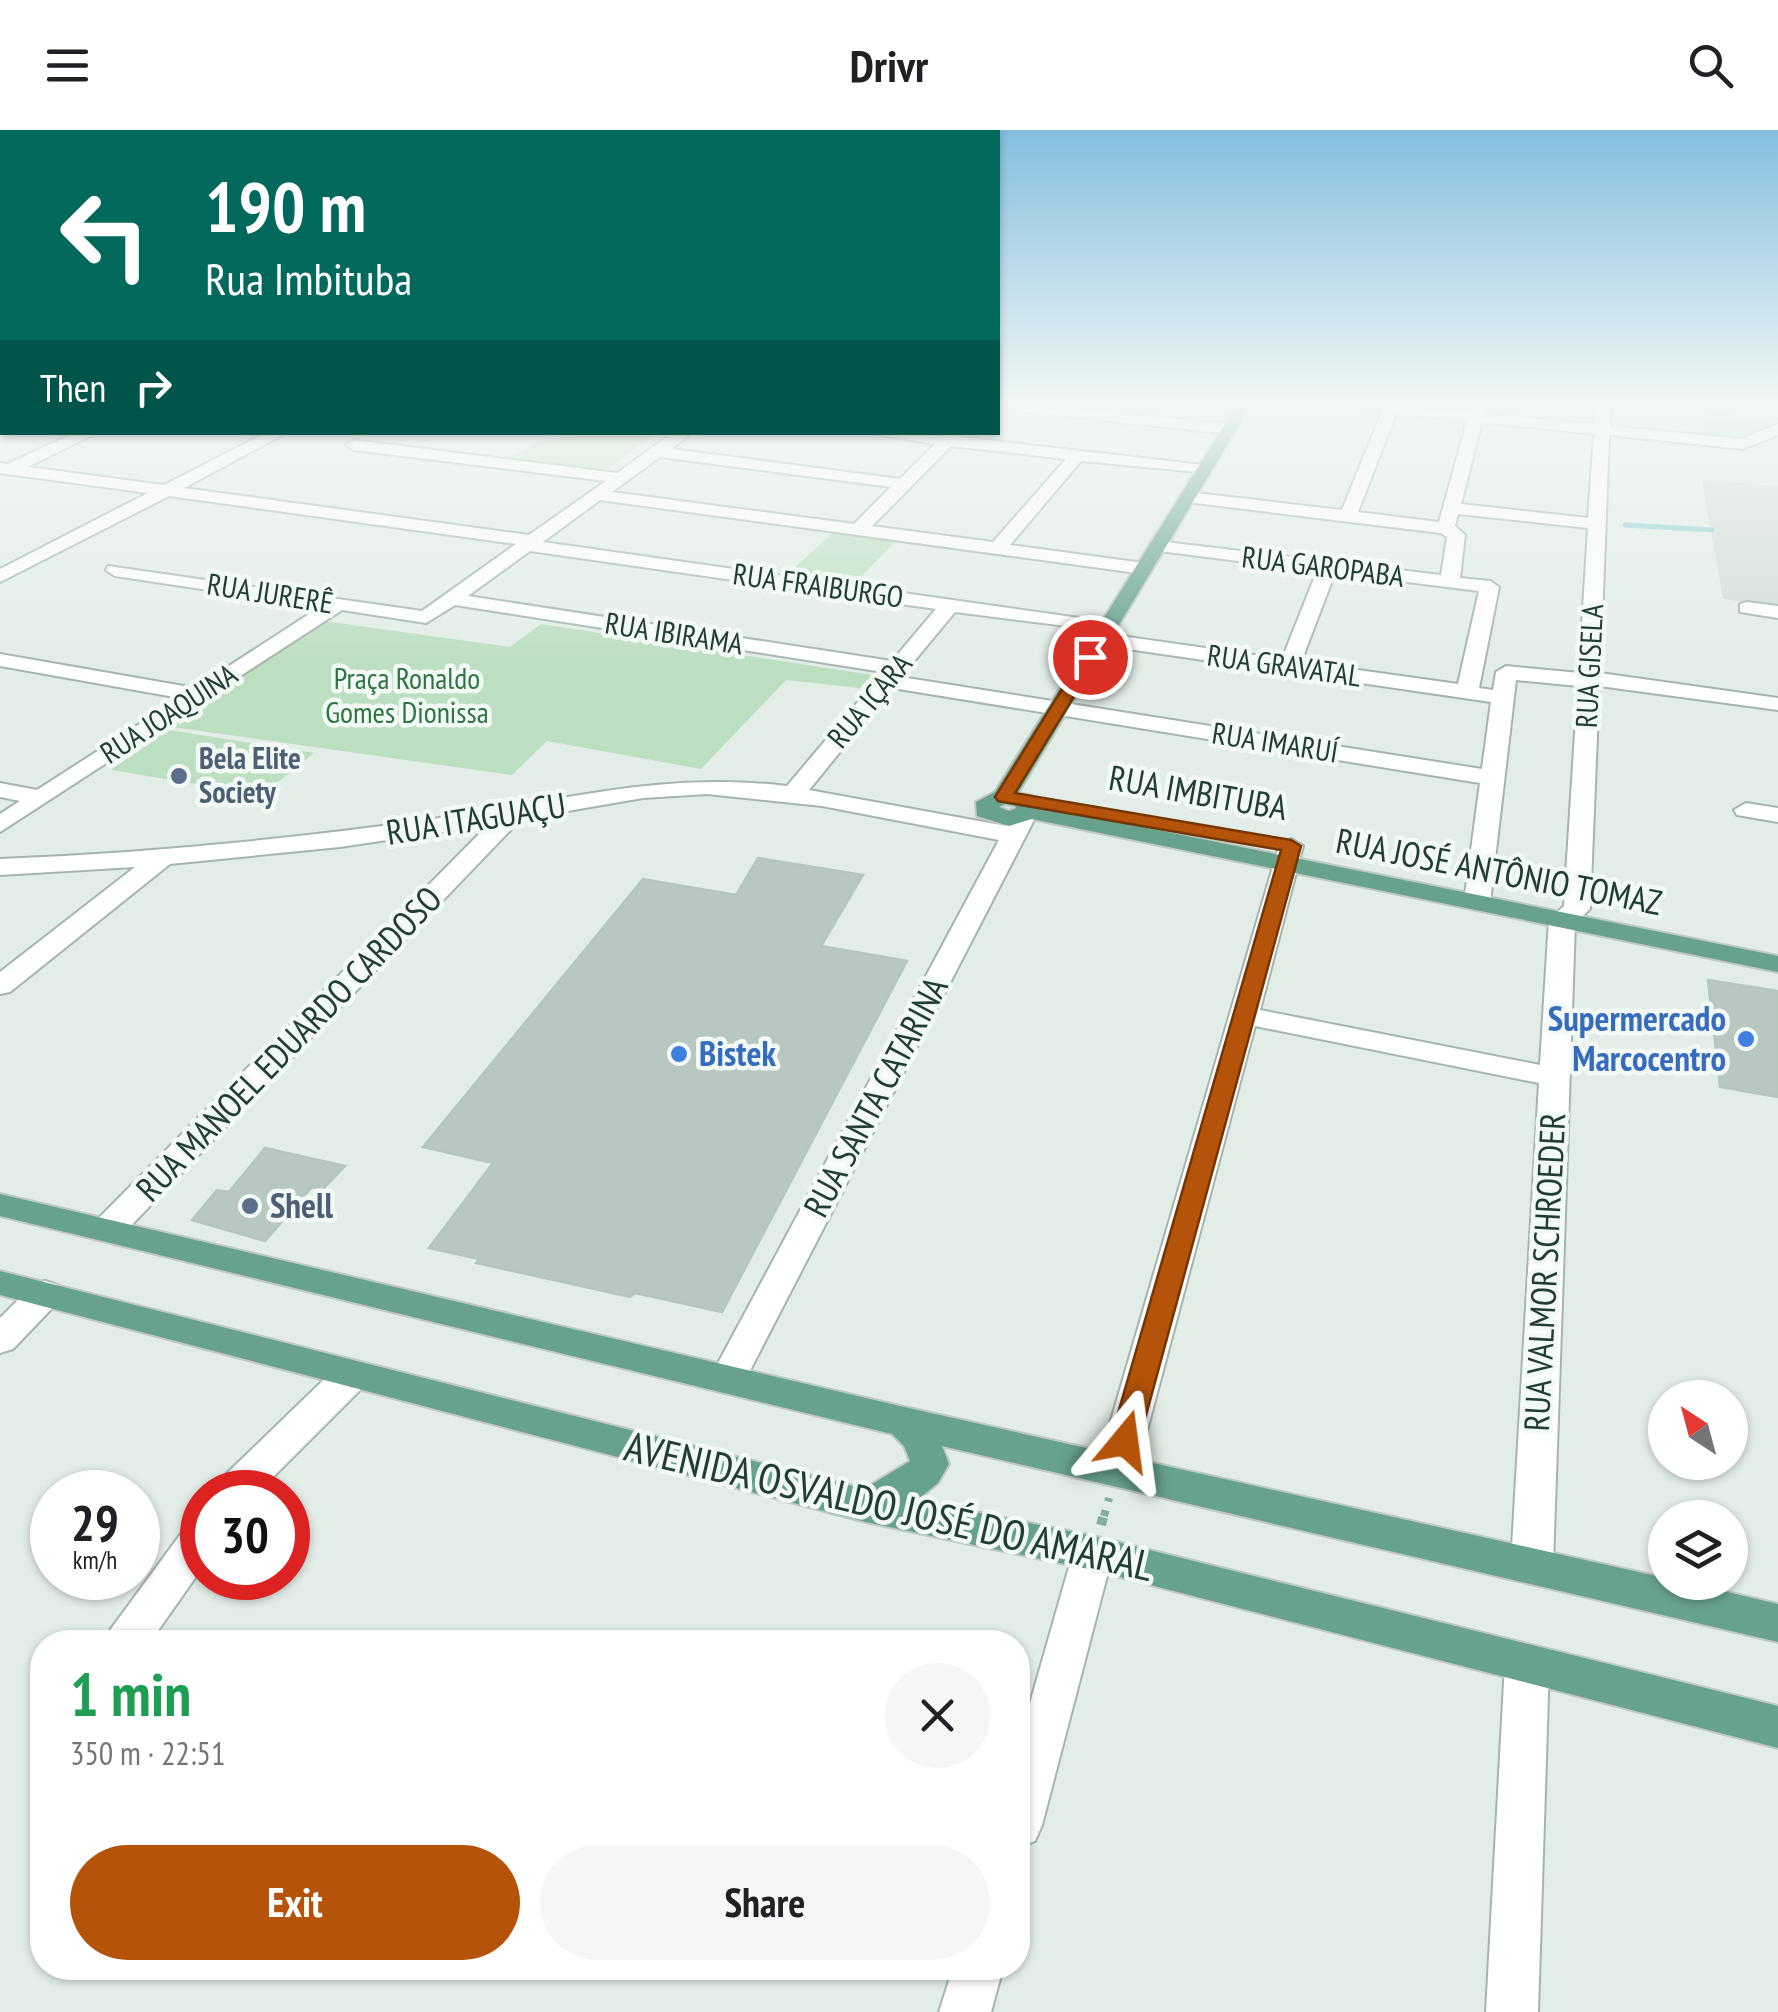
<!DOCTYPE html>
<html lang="en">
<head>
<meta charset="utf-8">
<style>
	:root { --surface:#fff; --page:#f6f6f6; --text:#202124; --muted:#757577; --accent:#b45309 }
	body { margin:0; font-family:"PT Sans Narrow",sans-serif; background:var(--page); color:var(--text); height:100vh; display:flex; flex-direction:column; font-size:38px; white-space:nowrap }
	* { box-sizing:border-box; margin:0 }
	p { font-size:32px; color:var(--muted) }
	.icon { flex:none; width:55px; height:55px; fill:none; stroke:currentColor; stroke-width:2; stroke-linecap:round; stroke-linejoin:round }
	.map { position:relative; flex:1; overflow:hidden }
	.sheet { position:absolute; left:30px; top:1500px; width:1000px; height:350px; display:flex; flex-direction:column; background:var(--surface); border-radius:40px; box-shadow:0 2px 8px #0004 }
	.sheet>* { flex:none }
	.hud { position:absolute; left:0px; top:0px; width:1000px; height:305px; box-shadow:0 2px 8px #0004; background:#00695c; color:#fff; overflow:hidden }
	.needle { width:65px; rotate:324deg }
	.tools { position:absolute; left:1648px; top:1250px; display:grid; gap:20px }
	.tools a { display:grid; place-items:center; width:100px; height:100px; border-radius:50%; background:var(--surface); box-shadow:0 2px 8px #0004; font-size:50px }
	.speed { position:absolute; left:30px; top:1340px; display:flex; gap:20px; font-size:50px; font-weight:700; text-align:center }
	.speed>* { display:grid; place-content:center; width:130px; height:130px; border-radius:50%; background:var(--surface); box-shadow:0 2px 8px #0004; line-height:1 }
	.speed small { font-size:25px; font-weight:400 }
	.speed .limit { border:15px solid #d22; background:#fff; color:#111 }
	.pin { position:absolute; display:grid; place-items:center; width:85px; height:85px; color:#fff; margin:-42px; border:5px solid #fff; border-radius:50%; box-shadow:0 2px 10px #0007 }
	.me { position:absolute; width:110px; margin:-55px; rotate:16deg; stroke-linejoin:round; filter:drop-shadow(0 0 8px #0008) }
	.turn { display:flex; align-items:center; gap:35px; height:210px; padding:0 40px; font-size:45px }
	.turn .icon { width:130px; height:130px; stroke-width:2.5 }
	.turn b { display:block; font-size:70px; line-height:85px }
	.then { display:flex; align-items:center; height:95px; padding:0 40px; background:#0003; gap:20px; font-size:38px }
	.round { display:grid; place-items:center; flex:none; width:105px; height:105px; border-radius:52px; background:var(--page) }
	.head { display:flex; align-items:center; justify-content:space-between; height:170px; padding:0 40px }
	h1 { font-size:60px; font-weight:600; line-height:75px; color:#1e9e55 }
	.button { display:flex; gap:20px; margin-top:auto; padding:20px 40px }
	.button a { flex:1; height:115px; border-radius:60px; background:var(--accent); color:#fff; font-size:40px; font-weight:600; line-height:115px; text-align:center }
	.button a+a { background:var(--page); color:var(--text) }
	header { display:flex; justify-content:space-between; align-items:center; height:130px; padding:0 40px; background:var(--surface); font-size:45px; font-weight:600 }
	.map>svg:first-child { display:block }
	.built { fill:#d1dcd6 }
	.green { fill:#bcdec1 }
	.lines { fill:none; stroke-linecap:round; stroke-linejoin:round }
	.stream { stroke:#8bced1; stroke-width:5 }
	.building { fill:#b8c7c0; stroke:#b5c6bd; stroke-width:2.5 }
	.minor-casing { stroke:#a5b5ae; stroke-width:4 }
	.major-casing { stroke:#c1c9c6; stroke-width:4 }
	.path-far1 { stroke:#83b09d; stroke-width:8; stroke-dasharray:6 9; stroke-linecap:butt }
	.path { stroke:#83b09d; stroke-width:10; stroke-dasharray:8 11; stroke-linecap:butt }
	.minor { fill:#fff; fill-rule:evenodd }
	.major { fill:#67a28d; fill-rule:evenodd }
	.route { fill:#b45309; stroke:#753606; stroke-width:2.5 }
	.service-dot { fill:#5c6f8a; stroke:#f3f9f5; stroke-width:4 }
	.shop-dot { fill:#3f7fe0; stroke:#f3f9f5; stroke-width:4 }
	.labels { text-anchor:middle; stroke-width:9; stroke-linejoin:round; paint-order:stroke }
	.far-street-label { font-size:30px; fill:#223e34; stroke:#f3f9f5 }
	.far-park-label { font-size:30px; fill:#2d7541; stroke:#f3f9f5 }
	.far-service-label { font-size:30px; font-weight:bold; fill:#4e5e75; stroke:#f3f9f5; text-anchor:start }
	.street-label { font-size:35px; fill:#223e34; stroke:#f3f9f5 }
	.shop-label { font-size:35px; font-weight:bold; fill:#366cbe; stroke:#f3f9f5; text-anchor:end }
	.service-label { font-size:35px; font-weight:bold; fill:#4e5e75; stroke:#f3f9f5; text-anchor:start }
	.near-street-label { font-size:42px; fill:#223e34; stroke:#f3f9f5 }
</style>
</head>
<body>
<header><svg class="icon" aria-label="menu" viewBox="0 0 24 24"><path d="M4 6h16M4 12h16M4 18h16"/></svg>Drivr<svg class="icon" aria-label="search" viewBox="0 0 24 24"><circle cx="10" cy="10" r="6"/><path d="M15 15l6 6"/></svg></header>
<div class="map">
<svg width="1778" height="1882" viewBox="0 0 1778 1882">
	<rect width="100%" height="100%" fill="#e3ede7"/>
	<polygon class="built" points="1702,350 1778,356 1778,476 1723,469"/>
	<g class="green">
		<polygon points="1702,281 1768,287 1770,297 1734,307 1705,304"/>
		<polygon points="582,302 656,303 606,341 507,329 536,313"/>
		<polygon points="835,401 897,410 851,457 784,447"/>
		<polygon points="324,491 510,517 541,494 872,545 860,558 786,550 701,639 547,611 512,645 158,595"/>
		<polygon points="168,600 314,623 262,665 111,640"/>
	</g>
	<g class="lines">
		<polyline class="stream" points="1625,395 1712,400"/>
	</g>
	<g class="building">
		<polygon points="758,728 863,745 821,816 907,831 722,1182 635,1163 630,1167 476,1133 479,1129 429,1118 493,1033 423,1017 643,749 736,765"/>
		<polygon points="1708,850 1778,861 1778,967 1720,957"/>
		<polygon points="265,1018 345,1036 322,1060 312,1057 265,1111 192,1090 217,1060 229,1062"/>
	</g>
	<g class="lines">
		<defs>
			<g id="minor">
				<polygon points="998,275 1039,275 1229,294 1237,299 1229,304 998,279"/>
				<path d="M1347,275L1470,282L1472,275H1486L1484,284L1594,294L1596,275H1610V296L1741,309L1778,294V305L1743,319L1609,305L1600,543L1778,568V580L1599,556L1590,779L1575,793L1553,1434L1547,1446L1532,1451L1517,1446L1511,1434L1539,953L1255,896L1137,1338L1131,1349L1117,1354L1103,1349L1097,1338L1279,716L1291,709L1303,716L1260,880L1540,935L1549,790L1564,776L1578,556L1516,550L1490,772L1477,780L1464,772L1480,653L892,558L809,660L1006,696L1013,685L1022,683L1034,690L741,1258L728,1262L715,1258L710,1248L999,710L822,676L707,664L643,668L521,689L120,1107L108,1111L96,1107L91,1099L96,1091L488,695L340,717L170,734L10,862L0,864V842L135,737L0,745V729C147,723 294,709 440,688C562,671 661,641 787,656L883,542L455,475L426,493L342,480L0,702V684L20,671L0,667V653L37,660L180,568L0,536V524L195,558L320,477L115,446L106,440L108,436L422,481L516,414L169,366L0,452V439L148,363L0,343V333L7,334L77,302H98L28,337L164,355L268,302H288L184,358L529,405L606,351L354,320L346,315L354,310L617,343L674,302H692L672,319L900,349L935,314L863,302L943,306L962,302L959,307L1203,335L1211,340L1209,343L1081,331L1010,415L1151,434V442L1144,444L600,370L543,412L1108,492L1115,494V502L955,482L901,547L1482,639L1491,572L1100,515L1090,509L1100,503L1282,529L1317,441L1151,420V412L1157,411L1441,445L1447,407L1441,403L1187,372L1179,367L1187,362L1342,380L1382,282L1354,279ZM1396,284L1467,291L1439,392L1358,382ZM1482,292L1594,304L1588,388L1461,374ZM951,316L1066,329L993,412L872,396ZM660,327L891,357L854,394L612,362ZM1458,384L1588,398L1579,543L1506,536L1496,542L1493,560L1479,558L1499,457L1490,451L1460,448L1465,405L1455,396ZM530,421L936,479L892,531L468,466ZM1335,443L1479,461L1458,554L1301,532Z"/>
				<polygon points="1747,472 1778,476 1778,488 1740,482 1740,474"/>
				<polygon points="1746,673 1778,678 1778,692 1737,685 1734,680"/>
				<polygon points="45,1151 57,1155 63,1164 57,1173 13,1219 0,1223 0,1188 33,1155"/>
				<polygon points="351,1232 364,1236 369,1246 364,1256 258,1362 213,1362 219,1351 338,1236"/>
				<polygon points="202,1389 202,1438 150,1512 105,1512 111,1499 188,1394"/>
				<polygon points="1093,1406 1107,1411 1113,1423 1042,1695 1035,1711 1018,1718 1018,1615 1073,1423 1079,1411"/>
				<polygon points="1527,1515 1542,1520 1549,1534 1538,1882 1486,1882 1505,1534 1512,1520"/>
				<polygon points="953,1838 1003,1838 991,1882 939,1882"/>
			</g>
			<g id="major">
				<path d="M1237,275H1251L1018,663L1032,666L1039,676L1778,826V842L1032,689L1009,696L977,686L976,672L995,662ZM1005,674L1015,676L1016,678L1009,681L999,677Z"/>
				<polygon points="0,1064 904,1277 1665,1448 1665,1452 1685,1452 1778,1474 1778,1512 942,1316 949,1334 938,1353 917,1370 1093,1406 1778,1576 1778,1618 1093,1440 866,1392 0,1165 0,1141 864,1359 910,1331 904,1316 892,1304 0,1086"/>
			</g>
		</defs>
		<use href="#minor" class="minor-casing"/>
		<use href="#major" class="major-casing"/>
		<polyline class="path-far1" points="1104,1386 1109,1368"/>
		<polyline class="path" points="1101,1395 1104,1384"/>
		<use href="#minor" class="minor"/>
		<use href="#major" class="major"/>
	</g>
	<linearGradient id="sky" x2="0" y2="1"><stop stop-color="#83bedf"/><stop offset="0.51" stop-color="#f2f7f4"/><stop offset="1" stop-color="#f2f7f4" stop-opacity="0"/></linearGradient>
	<rect width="1778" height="538" fill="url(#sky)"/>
	<polygon class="route" points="1090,522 1098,527 1015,663 1291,710 1301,716 1139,1311 1135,1319 1125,1323 1114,1319 1110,1311 1281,720 998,671 995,667 1082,527"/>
	<g class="service-dot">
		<circle cx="179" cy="646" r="10"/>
		<circle cx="250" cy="1076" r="10"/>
	</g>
	<g class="shop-dot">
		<circle cx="1746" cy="909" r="10"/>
		<circle cx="679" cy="924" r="10"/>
	</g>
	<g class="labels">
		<g class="far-street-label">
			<text transform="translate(1323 437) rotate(7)" y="10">RUA GAROPABA</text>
			<text transform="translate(818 456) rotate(8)" y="10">RUA FRAIBURGO</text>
			<text transform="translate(270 464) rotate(9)" y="10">RUA JURERÊ</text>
			<text transform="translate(674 504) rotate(9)" y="10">RUA IBIRAMA</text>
			<text transform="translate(1284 536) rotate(8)" y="10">RUA GRAVATAL</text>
			<text transform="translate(1590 536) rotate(-87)" y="10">RUA GISELA</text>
			<text transform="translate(870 571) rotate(-50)" y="10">RUA IÇARA</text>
			<text transform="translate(169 584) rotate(-33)" y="10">RUA JOAQUINA</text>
			<text transform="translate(1275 613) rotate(9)" y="10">RUA IMARUÍ</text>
		</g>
		<g class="far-park-label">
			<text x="407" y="559">Praça Ronaldo<tspan x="407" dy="34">Gomes Dionissa</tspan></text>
		</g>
		<g class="far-service-label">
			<text x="199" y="639">Bela Elite<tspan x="199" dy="34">Society</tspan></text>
		</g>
		<g class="street-label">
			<text transform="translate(1198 663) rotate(10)" y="12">RUA IMBITUBA</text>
			<text transform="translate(476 689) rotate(-9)" y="12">RUA ITAGUAÇU</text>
			<text transform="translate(1499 742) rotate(11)" y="12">RUA JOSÉ ANTÔNIO TOMAZ</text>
			<text transform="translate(289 914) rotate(-46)" y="12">RUA MANOEL EDUARDO CARDOSO</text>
			<text transform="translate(876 967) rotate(-62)" y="12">RUA SANTA CATARINA</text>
			<text transform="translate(1545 1142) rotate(-87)" y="12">RUA VALMOR SCHROEDER</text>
		</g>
		<g class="shop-label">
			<text x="1726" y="901">Supermercado<tspan x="1726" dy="40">Marcocentro</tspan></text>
			<text x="699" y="936" text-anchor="start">Bistek</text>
		</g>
		<g class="service-label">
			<text x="270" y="1088">Shell</text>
		</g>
		<g class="near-street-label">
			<text transform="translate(889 1376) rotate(13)" y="15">AVENIDA OSVALDO JOSÉ DO AMARAL</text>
		</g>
	</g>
</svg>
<div class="tools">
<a><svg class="needle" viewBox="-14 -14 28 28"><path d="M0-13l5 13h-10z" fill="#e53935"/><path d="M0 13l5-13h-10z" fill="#757577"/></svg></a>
<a><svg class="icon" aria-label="layers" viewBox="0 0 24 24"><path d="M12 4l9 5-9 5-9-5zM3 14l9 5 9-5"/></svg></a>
</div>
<div class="speed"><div>29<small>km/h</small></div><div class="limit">30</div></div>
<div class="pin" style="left:1090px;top:527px;background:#d93025"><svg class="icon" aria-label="arrive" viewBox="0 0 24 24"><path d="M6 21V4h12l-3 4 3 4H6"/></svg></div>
<svg class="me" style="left:1125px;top:1311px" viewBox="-20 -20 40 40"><path d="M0-17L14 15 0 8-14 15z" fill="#b45309" stroke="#fff" stroke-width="4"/></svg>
<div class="hud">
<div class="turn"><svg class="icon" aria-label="left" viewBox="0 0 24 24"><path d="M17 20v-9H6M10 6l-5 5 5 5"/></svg><div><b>190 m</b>Rua Imbituba</div></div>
<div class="then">Then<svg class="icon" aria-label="right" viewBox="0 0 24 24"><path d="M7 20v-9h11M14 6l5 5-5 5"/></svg></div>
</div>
<section class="sheet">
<div class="head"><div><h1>1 min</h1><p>350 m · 22:51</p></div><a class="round"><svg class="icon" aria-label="close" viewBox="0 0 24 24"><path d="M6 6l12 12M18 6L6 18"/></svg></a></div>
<div class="button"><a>Exit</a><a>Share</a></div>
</section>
</div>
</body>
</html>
